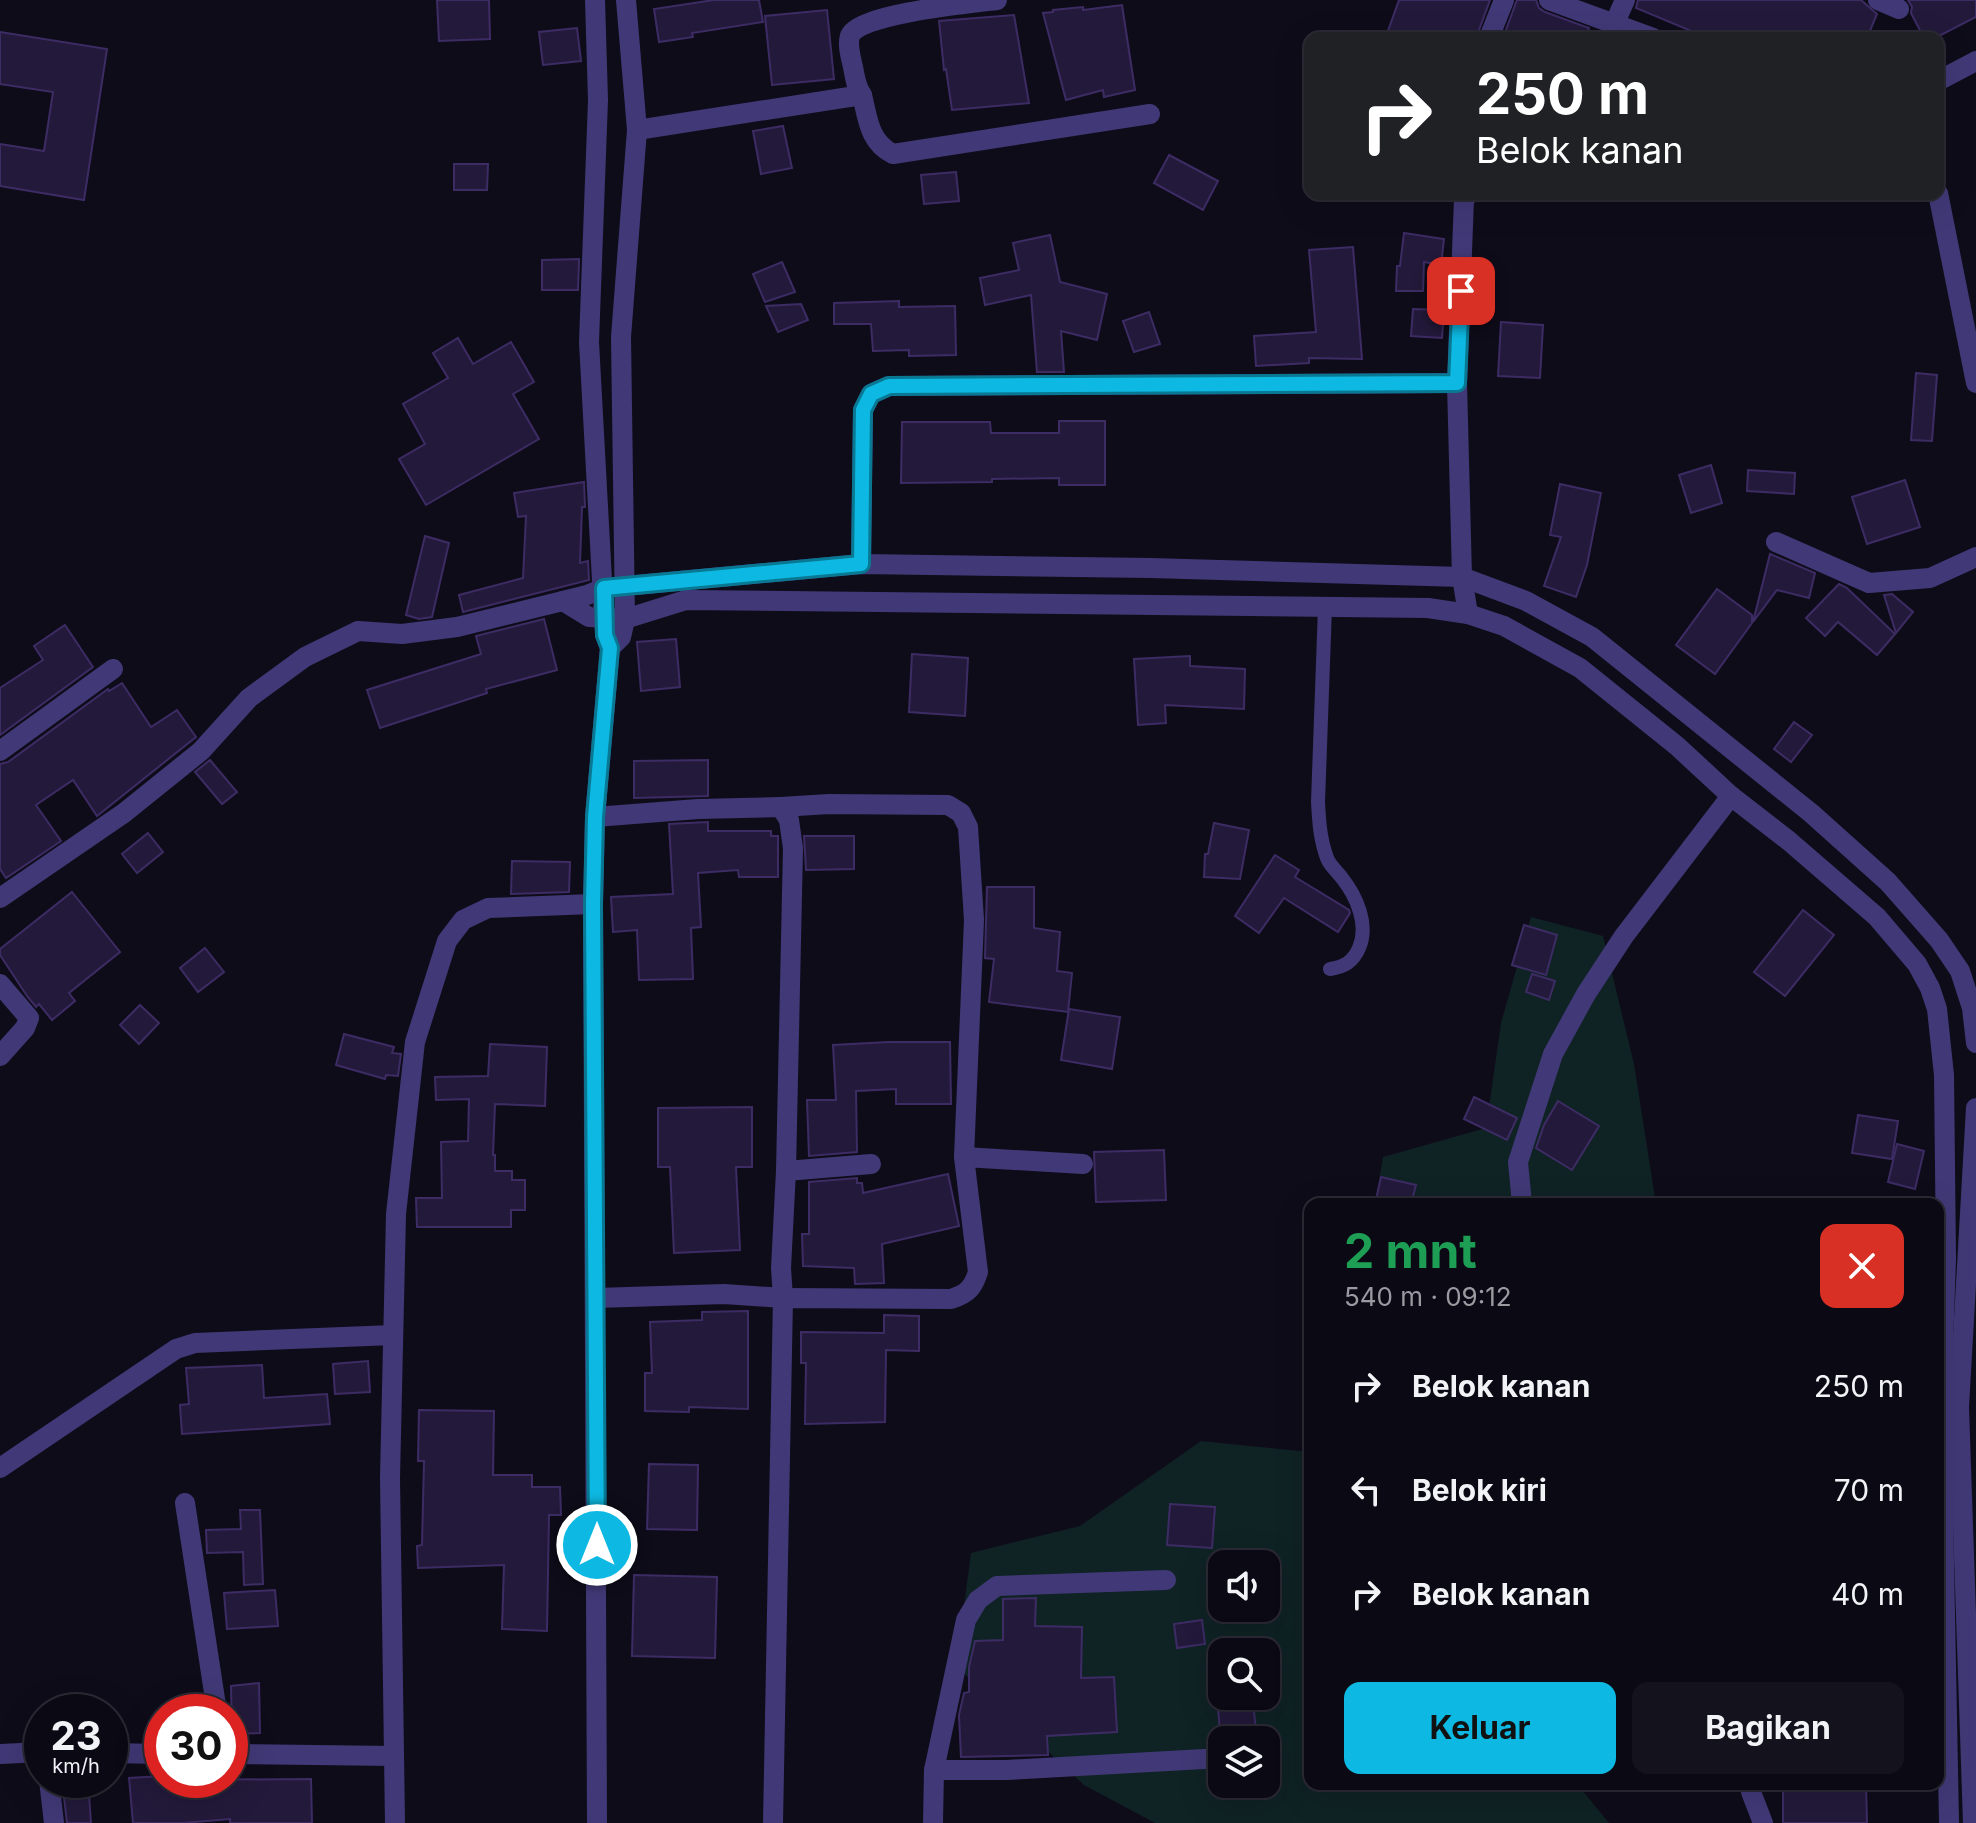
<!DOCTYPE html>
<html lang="id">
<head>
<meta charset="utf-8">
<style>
	:root { --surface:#0b0914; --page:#14121d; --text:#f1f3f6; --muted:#9a9aa0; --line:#2b2a34; --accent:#0db9e2 }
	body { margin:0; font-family:Inter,sans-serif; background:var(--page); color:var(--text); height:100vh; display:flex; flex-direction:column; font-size:30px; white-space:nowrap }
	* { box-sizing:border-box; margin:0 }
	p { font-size:26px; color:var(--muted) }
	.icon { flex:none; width:44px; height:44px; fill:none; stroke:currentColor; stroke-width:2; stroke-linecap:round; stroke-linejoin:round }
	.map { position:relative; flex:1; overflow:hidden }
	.drawer { position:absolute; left:1304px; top:1198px; width:640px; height:592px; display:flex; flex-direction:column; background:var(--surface); border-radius:16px; box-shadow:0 8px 32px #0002,0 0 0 2px var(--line) }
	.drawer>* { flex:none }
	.guide { position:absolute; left:1304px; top:32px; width:640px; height:168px; border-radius:16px; box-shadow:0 8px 32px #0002,0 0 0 2px var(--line); background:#202124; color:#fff; overflow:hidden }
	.controls { position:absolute; left:1208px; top:1550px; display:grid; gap:16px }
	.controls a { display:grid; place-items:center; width:72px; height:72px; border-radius:16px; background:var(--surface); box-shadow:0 8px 32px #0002,0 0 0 2px var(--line); font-size:40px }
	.speed { position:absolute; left:24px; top:1694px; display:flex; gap:16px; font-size:40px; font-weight:700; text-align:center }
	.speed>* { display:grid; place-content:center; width:104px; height:104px; border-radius:50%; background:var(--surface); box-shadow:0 8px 32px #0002,0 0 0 2px var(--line); line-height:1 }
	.speed small { font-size:20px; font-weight:400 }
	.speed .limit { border:12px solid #d22; background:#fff; color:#111 }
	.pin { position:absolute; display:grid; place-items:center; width:68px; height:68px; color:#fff; margin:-34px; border-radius:16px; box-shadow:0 4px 12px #0006 }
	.me { position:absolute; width:88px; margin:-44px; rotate:0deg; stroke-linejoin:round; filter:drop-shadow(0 0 6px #0008) }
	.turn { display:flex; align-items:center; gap:28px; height:168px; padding:0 40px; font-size:36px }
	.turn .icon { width:104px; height:104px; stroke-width:2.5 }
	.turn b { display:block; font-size:56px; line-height:68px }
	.round { display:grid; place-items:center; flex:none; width:84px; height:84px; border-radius:16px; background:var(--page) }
	.headline { display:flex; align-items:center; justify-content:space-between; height:136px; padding:0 40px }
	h1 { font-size:48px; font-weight:700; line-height:60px; color:#1e9e55 }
	.action { display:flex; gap:16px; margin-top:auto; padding:16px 40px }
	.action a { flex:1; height:92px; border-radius:16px; background:var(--accent); color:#111; font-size:32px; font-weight:700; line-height:92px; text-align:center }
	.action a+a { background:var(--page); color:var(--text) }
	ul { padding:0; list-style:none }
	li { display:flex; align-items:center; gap:24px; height:104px; padding:0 40px }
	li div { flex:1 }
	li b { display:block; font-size:30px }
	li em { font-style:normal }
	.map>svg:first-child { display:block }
	.green { fill:#0f2224; fill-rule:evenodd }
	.building { fill:#23193a; stroke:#3d2c64; stroke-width:2 }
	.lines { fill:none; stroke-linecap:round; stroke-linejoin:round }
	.lane { stroke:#413977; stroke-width:14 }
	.street { stroke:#413977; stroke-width:20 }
	.route-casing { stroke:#087893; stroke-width:20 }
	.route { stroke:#0db9e2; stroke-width:14 }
</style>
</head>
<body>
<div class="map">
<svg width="1976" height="1823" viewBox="0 0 1976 1823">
	<rect width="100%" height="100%" fill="#0f0c1a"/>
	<g class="green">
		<polygon points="1531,917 1603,936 1634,1064 1656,1204 1375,1204 1383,1157 1486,1128 1501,1023"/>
		<path d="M1201,1441L1310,1452V1784H1577L1609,1823H1155L1084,1785L956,1666L971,1553L1080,1526ZM1222,1564H1266V1608H1222ZM1222,1652H1266V1696H1222ZM1222,1740H1266V1784H1222Z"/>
	</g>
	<g class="building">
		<polygon points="437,0 489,0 490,39 439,41"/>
		<polygon points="714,0 759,0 763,22 692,33 693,37 659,42 654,9"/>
		<polygon points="1399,0 1490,0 1476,38 1406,38 1388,31"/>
		<polygon points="1517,0 1536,0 1539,8 1545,12 1589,28 1585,38 1503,38"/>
		<polygon points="1638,0 1861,0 1877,14 1867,38 1708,38 1636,8"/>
		<polygon points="1908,0 1976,0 1976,17 1935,38 1924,38 1911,13 1912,7"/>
		<polygon points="1122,5 1135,90 1104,97 1103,90 1066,100 1043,13 1053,12 1053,10 1083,7 1083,10"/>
		<polygon points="827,10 834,79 772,85 765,16"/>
		<polygon points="1014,15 1029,103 952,110 946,69 944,70 939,21"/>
		<polygon points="577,28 581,61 543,65 539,32"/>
		<polygon points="0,32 107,49 84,200 0,186 0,144 44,151 53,92 0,84"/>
		<polygon points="783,126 792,168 761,174 753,131"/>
		<polygon points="1169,155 1218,181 1203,210 1154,183"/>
		<polygon points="454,164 488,164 487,190 454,190"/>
		<polygon points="956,172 959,201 924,204 921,175"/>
		<polygon points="1404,233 1444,239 1441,265 1424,262 1423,291 1396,291 1397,266 1400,266"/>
		<polygon points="1050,235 1060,282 1107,294 1097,340 1061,331 1064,372 1037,372 1031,295 985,305 980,278 1019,270 1013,243"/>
		<polygon points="1353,247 1362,359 1309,358 1309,363 1256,366 1254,336 1316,332 1309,250"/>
		<polygon points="579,259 578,290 542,290 542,260"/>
		<polygon points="782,262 795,292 765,302 753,274"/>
		<polygon points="899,301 899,307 955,306 956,355 909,356 909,350 873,351 871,324 834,324 834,303"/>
		<polygon points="801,304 808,320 778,332 766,306"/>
		<polygon points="1413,309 1444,310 1442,338 1411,336"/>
		<polygon points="1149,312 1160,344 1134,352 1123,321"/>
		<polygon points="1501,322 1543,325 1540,378 1498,376"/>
		<polygon points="458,338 473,364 511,342 534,382 513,394 539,439 426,505 399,459 425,444 403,404 448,378 433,353"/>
		<polygon points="1916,373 1937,375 1932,441 1911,440"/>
		<polygon points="1059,421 1105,421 1105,485 1059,485 1059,478 992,479 992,482 901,483 902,422 990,422 991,433 1059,433"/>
		<polygon points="1711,465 1722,503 1691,513 1679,475"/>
		<polygon points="1748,470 1795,473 1794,494 1747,491"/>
		<polygon points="1905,480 1920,527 1867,544 1852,497"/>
		<polygon points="584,482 585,507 582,507 580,563 588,561 589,580 463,612 459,595 523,578 526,516 518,517 514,493"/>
		<polygon points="1560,484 1601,493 1587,565 1576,597 1544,586 1561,537 1550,535"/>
		<polygon points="425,536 449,543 432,617 419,619 406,615"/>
		<polygon points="1770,554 1815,573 1809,598 1777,590 1753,622"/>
		<polygon points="1839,584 1847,588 1895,634 1877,655 1838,622 1825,636 1806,618"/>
		<polygon points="1717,589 1752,615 1752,623 1715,674 1676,645"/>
		<polygon points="1892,594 1913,612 1896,633 1884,595"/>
		<polygon points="544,619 557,670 486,689 487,693 380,728 367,690 481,654 476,636"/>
		<polygon points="65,625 93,667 0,735 0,688 43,660 34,646"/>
		<polygon points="676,639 680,687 641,691 637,642"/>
		<polygon points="912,654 968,658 965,716 909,712"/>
		<polygon points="1190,656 1190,666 1245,669 1244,709 1165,705 1166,723 1138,725 1134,659"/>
		<polygon points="122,683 151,727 177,710 196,737 97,816 73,780 36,805 61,841 6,878 0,869 0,764 8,762 108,689 109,691"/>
		<polygon points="1794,722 1812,735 1791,762 1774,749"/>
		<polygon points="210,760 237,792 222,804 195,772"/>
		<polygon points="708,760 708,796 634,798 634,761"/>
		<polygon points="708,822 708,831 771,831 771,836 778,836 778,877 739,877 738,870 698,873 701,927 691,928 693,979 639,980 637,930 613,932 611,897 673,894 669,824"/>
		<polygon points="1214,823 1249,830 1240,879 1204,877 1205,854 1208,854"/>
		<polygon points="148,833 163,852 137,873 122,854"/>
		<polygon points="804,836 854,836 854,869 806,870"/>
		<polygon points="1275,855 1299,870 1295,877 1349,910 1350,913 1338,932 1284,898 1259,933 1235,916"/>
		<polygon points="512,861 570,862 569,892 511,894"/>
		<polygon points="987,887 1034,887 1034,928 1060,932 1057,971 1072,973 1068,1012 989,1002 994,959 985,958"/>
		<polygon points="72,892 120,952 69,993 75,1001 52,1020 39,1004 36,1007 27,996 0,955 0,949"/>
		<polygon points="1803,910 1834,935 1785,996 1754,972"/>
		<polygon points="1524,925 1557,935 1546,975 1512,965"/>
		<polygon points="205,948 224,972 198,992 180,968"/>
		<polygon points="1532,974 1555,981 1549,1000 1526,992"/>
		<polygon points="140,1005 159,1023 139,1044 120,1025"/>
		<polygon points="1069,1009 1120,1017 1112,1069 1061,1060"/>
		<polygon points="344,1034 394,1047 392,1053 401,1054 398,1076 386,1075 385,1079 336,1065"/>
		<polygon points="889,1042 950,1042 951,1104 896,1104 896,1089 856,1091 857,1152 809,1156 807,1100 836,1100 833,1045"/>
		<polygon points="490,1044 547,1047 545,1106 495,1104 493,1155 495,1155 495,1171 512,1171 512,1180 525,1180 525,1210 511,1210 511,1227 417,1227 416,1198 442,1198 441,1142 468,1141 469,1099 436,1100 435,1077 488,1076"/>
		<polygon points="1474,1097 1517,1118 1507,1140 1464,1119"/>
		<polygon points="1558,1101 1599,1126 1572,1170 1536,1148 1544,1125"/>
		<polygon points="752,1107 752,1167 736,1167 740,1250 674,1253 670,1167 658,1167 658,1108"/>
		<polygon points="1858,1115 1898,1121 1892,1159 1852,1153"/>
		<polygon points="1897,1144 1924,1151 1915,1189 1888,1182"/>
		<polygon points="1164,1150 1166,1200 1096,1202 1094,1152"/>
		<polygon points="948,1174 959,1226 882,1244 884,1283 855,1284 854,1268 803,1266 802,1234 809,1234 809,1182 857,1178 857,1183 862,1183 863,1193"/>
		<polygon points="1381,1177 1416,1185 1411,1204 1375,1204"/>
		<polygon points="748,1311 748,1409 689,1407 689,1412 645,1411 645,1373 652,1373 650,1322 702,1320 702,1312"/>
		<polygon points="884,1315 919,1316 919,1351 886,1350 885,1422 805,1424 806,1363 801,1363 801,1332 884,1333"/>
		<polygon points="368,1361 370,1392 335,1394 333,1364"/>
		<polygon points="262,1365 264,1398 327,1394 330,1424 182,1434 180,1405 189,1404 186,1368"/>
		<polygon points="419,1410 494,1411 493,1475 532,1475 532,1487 560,1487 561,1515 549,1515 547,1631 502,1629 504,1565 418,1568 417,1546 422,1545 424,1461 418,1461"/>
		<polygon points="649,1464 698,1465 697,1530 647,1529"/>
		<polygon points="1170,1504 1215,1507 1212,1548 1167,1545"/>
		<polygon points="240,1510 260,1510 263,1584 244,1585 243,1552 207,1553 206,1530 241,1529"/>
		<polygon points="634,1575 717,1577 715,1658 632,1656"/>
		<polygon points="275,1590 278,1626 227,1629 224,1593"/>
		<polygon points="1036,1598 1035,1626 1082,1627 1081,1678 1114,1677 1117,1732 1047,1736 1048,1755 961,1757 959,1715 964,1693 969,1692 969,1667 975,1641 1003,1640 1003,1599"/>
		<polygon points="1202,1620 1205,1644 1177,1648 1174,1624"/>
		<polygon points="259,1683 260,1733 232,1734 231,1686"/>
		<polygon points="1217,1696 1252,1696 1256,1729 1220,1732"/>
		<polygon points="162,1776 162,1780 311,1779 312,1823 230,1823 230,1819 183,1823 133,1823 129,1778"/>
		<polygon points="62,1780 88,1780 91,1823 67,1823"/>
		<polygon points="1783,1784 1866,1784 1867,1823 1783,1823"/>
	</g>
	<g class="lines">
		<path class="lane" d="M1325,607L1318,802C1319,821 1320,839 1327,858C1330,866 1337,871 1342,878C1357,897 1369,925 1359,948C1353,962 1344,967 1330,969"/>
		<g class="street">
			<polyline points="595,0 598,100 589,342 605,635 610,648 595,817 593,904 597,1823"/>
			<polyline points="1549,0 1653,38"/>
			<polyline points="1878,0 1899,9"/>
			<polyline points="1489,38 1504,0"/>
			<polyline points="1608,38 1625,0"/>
			<polyline points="1938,81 1976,61"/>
			<path d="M862,95C868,119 869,142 893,154L1150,114"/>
			<path d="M637,130L862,95C856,87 855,77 853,67C851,58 847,45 850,36C857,14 973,3 997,0"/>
			<polyline points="1938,193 1976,383"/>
			<polyline points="1776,542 1869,583 1930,578 1976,557"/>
			<polyline points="861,564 863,410 871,394 889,386 1457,383"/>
			<polyline points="563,601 589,617 625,619 686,600 1428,608 1468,614 1504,626 1580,668 1677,746 1731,796 1789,841 1877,917 1917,964 1930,988 1937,1009 1944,1075 1946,1259 1941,1405 1949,1823"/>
			<polyline points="1468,614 1462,577 1457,383 1464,199 1469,194"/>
			<polyline points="610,648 621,637 625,619 621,337 637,130 626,0"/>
			<polyline points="0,751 113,669"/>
			<polyline points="595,817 698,809 781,807 789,820 793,848 786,1171 781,1268 783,1298 724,1294 596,1298"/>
			<polyline points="0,898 124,813 201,751 249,698 305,657 358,631 402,634 457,627 587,595 604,588 861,564 1151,568 1462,577 1526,601 1592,637 1811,813 1888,882 1939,940 1960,971 1972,1008 1976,1043"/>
			<polyline points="0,984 29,1018 25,1028 0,1056"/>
			<polyline points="964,1157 1083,1164"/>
			<polyline points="786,1171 871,1164"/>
			<polyline points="1522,1204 1518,1162 1553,1054 1586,994 1624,936 1731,796"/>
			<polyline points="0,1468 176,1349 195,1343 393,1335"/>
			<polyline points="185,1503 217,1712"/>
			<polyline points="110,1753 162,1754"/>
			<polyline points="0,1754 42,1752"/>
			<polyline points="230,1754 394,1756"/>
			<polyline points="934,1770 1007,1770 1222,1758"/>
			<polyline points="49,1780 54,1823"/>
			<polyline points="1751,1784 1751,1792 1763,1823"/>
			<polyline points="395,1823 390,1478 396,1214 415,1042 447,941 463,920 488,908 593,904"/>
			<path d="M773,1823L783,1298L951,1299C967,1294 973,1288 978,1272L964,1157L974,920L968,827L961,813L948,805L829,804L781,807"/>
			<polyline points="933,1823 934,1770 966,1620 978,1600 997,1586 1166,1580"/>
			<polyline points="1973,1823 1959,1407 1976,1108"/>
		</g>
	</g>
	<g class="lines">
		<defs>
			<polyline id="route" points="597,1545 593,904 595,817 610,648 605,635 604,588 861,564 863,410 871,394 889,386 1457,383 1461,291"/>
		</defs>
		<use href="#route" class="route-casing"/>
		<use href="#route" class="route"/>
	</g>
</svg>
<div class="controls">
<a><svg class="icon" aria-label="sound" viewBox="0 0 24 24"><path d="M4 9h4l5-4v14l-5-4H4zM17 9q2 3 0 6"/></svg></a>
<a><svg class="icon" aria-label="search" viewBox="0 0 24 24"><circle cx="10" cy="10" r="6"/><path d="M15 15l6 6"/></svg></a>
<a><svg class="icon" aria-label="layers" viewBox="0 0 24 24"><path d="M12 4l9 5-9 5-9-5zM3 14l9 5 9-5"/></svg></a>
</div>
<div class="speed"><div>23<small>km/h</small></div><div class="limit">30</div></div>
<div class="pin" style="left:1461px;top:291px;background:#d93025"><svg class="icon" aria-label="arrive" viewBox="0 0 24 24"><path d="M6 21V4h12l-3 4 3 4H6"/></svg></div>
<svg class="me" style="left:597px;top:1545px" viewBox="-20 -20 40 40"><circle r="17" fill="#0db9e2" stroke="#fff" stroke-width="3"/><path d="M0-11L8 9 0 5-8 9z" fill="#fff"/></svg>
<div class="guide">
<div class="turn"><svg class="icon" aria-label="right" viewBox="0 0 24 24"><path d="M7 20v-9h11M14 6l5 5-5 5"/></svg><div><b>250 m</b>Belok kanan</div></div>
</div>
<section class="drawer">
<div class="headline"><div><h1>2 mnt</h1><p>540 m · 09:12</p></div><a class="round" style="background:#d93025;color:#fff"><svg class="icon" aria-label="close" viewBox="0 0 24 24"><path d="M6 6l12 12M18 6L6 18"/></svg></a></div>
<ul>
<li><svg class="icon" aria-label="right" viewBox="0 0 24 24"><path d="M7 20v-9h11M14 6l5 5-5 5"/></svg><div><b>Belok kanan</b></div><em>250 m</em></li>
<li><svg class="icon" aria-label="left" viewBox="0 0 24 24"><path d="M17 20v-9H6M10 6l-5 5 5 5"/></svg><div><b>Belok kiri</b></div><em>70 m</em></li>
<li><svg class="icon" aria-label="right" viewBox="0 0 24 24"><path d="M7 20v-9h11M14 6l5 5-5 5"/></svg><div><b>Belok kanan</b></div><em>40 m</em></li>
</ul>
<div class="action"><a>Keluar</a><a>Bagikan</a></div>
</section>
</div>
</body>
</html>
